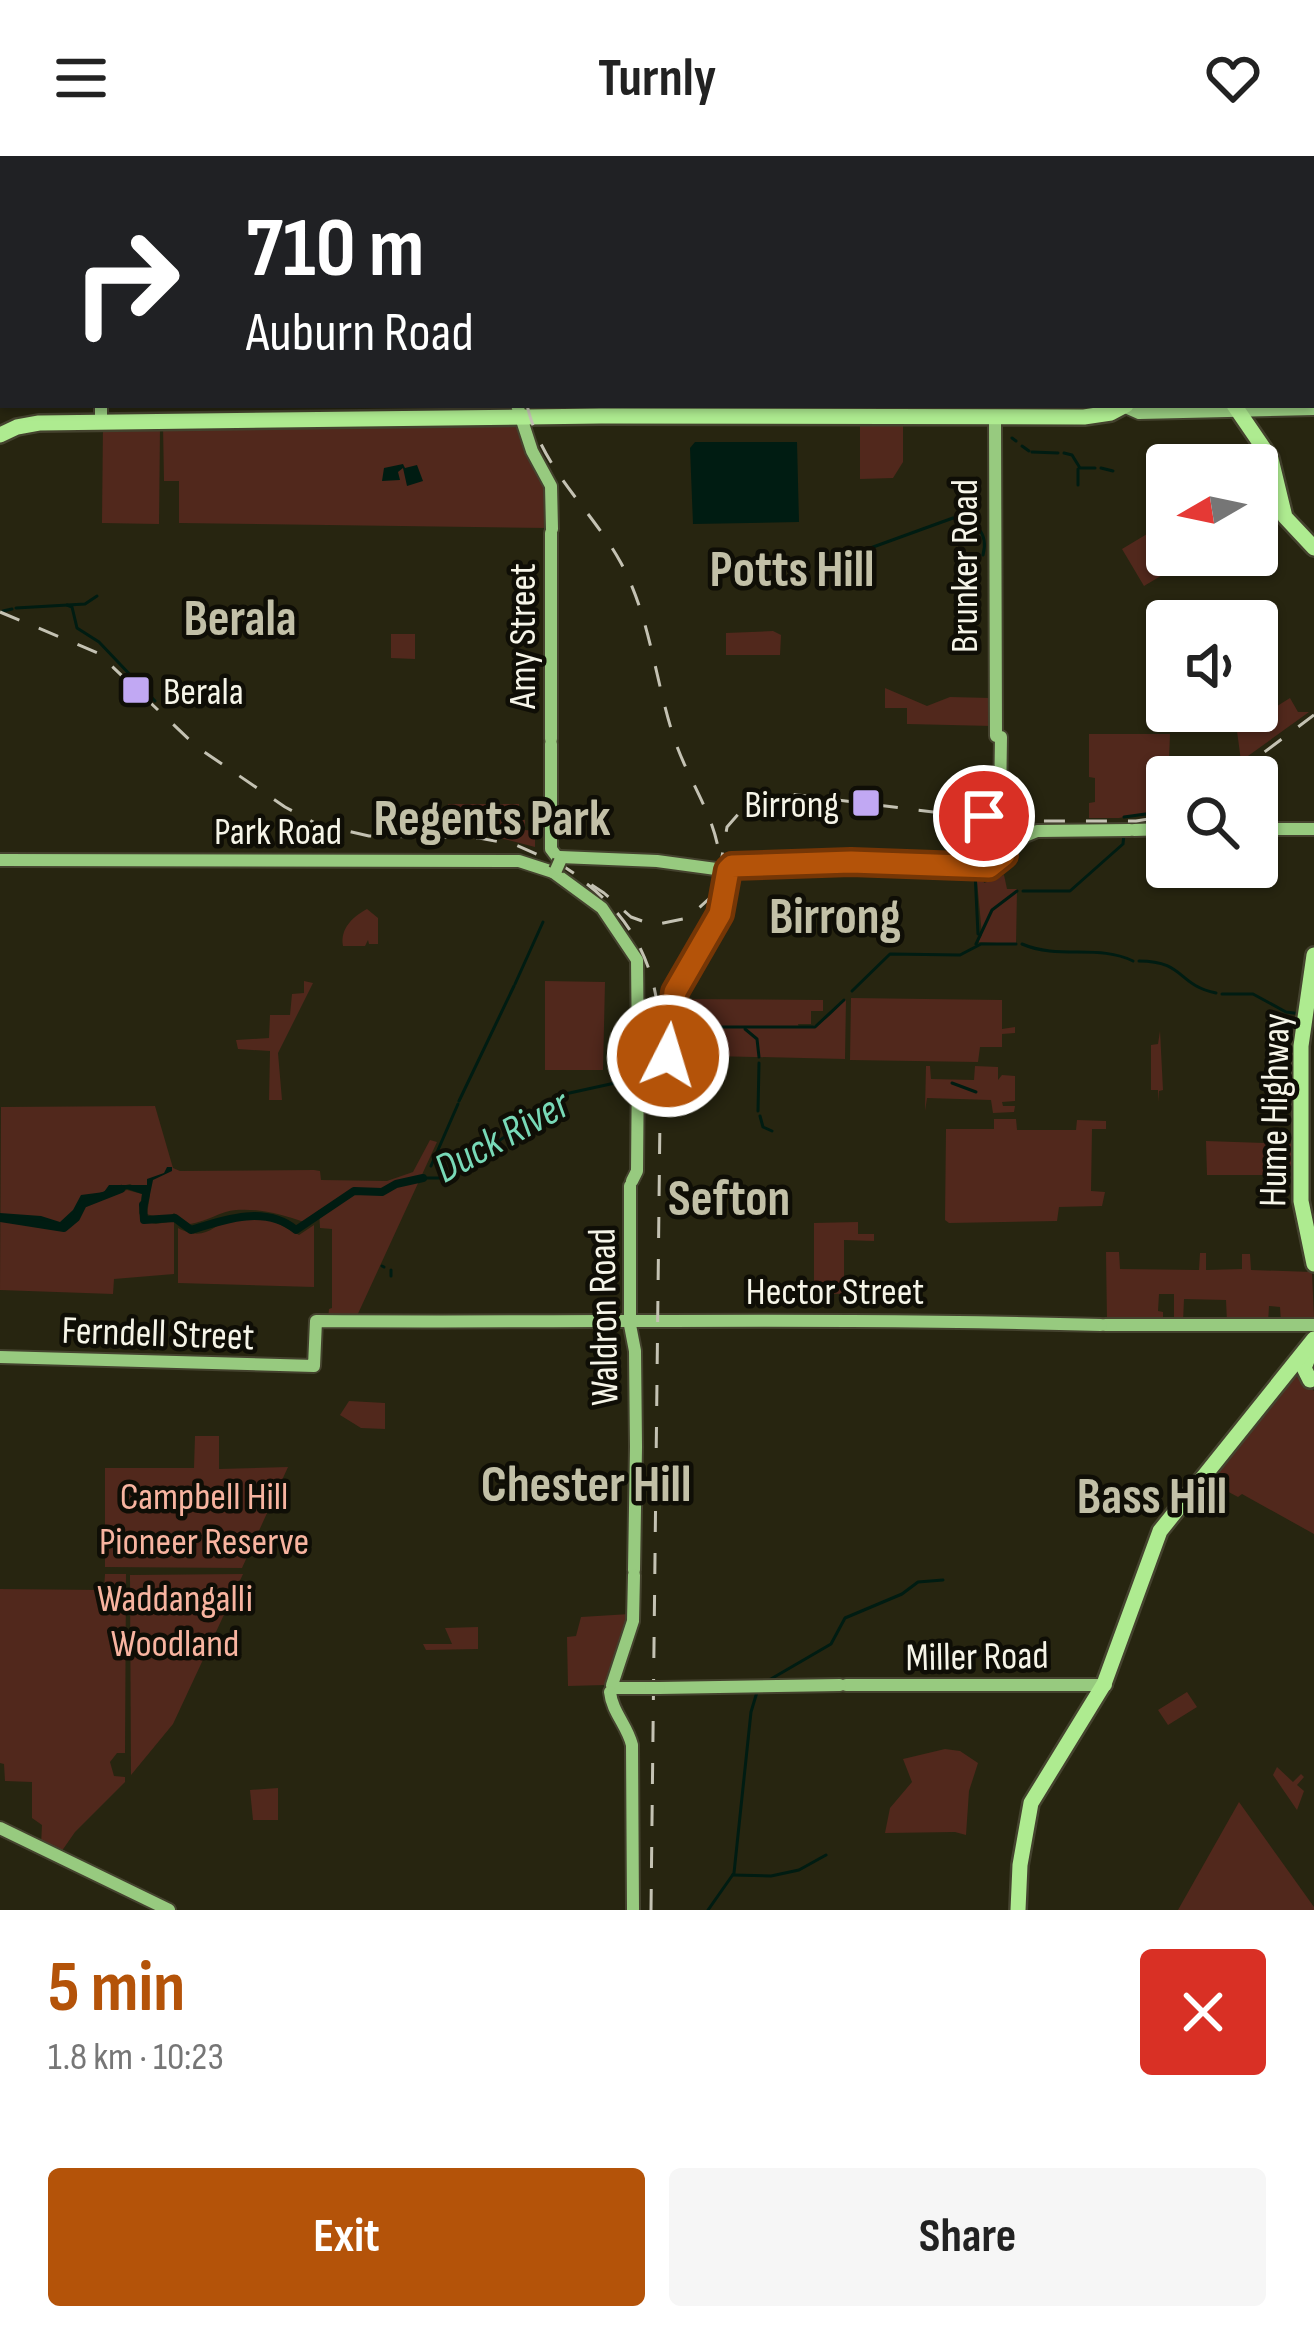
<!DOCTYPE html>
<html lang="en">
<head>
<meta charset="utf-8">
<style>
	:root { --surface:#fff; --page:#f6f6f6; --text:#222; --muted:#767676; --accent:#b45309 }
	body { margin:0; font-family:"Sofia Sans Condensed",sans-serif; background:var(--page); color:var(--text); height:100vh; display:flex; flex-direction:column; font-size:45px; white-space:nowrap }
	* { box-sizing:border-box; margin:0 }
	p { font-size:39px; color:var(--muted) }
	.icon { flex:none; width:66px; height:66px; fill:none; stroke:currentColor; stroke-width:2; stroke-linecap:round; stroke-linejoin:round }
	.map { position:relative; height:1754px; overflow:hidden }
	.details { display:flex; flex-direction:column; background:var(--surface); flex:1 }
	.details>* { flex:none }
	.guide { position:absolute; left:0px; top:0px; width:1314px; height:252px; box-shadow:0 3px 9px #0004; background:#202124; color:#fff; overflow:hidden }
	.needle { width:78px; rotate:261deg }
	.buttons { position:absolute; left:1146px; top:288px; display:grid; gap:24px }
	.buttons a { display:grid; place-items:center; width:132px; height:132px; border-radius:12px; background:var(--surface); box-shadow:0 3px 9px #0004; font-size:60px }
	.pin { position:absolute; display:grid; place-items:center; width:102px; height:102px; color:#fff; margin:-51px; border:6px solid #fff; border-radius:50%; box-shadow:0 3px 12px #0007 }
	.me { position:absolute; width:132px; margin:-66px; rotate:5deg; stroke-linejoin:round; filter:drop-shadow(0 0 9px #0008) }
	.turn { display:flex; align-items:center; gap:42px; height:252px; padding:0 48px; font-size:54px }
	.turn .icon { width:156px; height:156px; stroke-width:2.5 }
	.turn b { display:block; font-size:84px; line-height:102px }
	.round { display:grid; place-items:center; flex:none; width:126px; height:126px; border-radius:12px; background:var(--page) }
	.head { display:flex; align-items:center; justify-content:space-between; height:204px; padding:0 48px }
	h1 { font-size:72px; font-weight:700; line-height:90px; color:var(--accent) }
	.primary-button { display:flex; gap:24px; margin-top:auto; padding:24px 48px }
	.primary-button a { flex:1; height:138px; border-radius:12px; background:var(--accent); color:#fff; font-size:48px; font-weight:700; line-height:138px; text-align:center }
	.primary-button a+a { background:var(--page); color:var(--text) }
	header { display:flex; justify-content:space-between; align-items:center; height:156px; padding:0 48px; background:var(--surface); font-size:54px; font-weight:700 }
	.map>svg:first-child { display:block }
	.green { fill:#51281c }
	.water { fill:#001c12 }
	.lines { fill:none; stroke-linecap:round; stroke-linejoin:round }
	.stream { stroke:#001c12; stroke-width:3 }
	.river { stroke:#001c12; stroke-width:8 }
	.major-casing { stroke:#44422e; stroke-width:16 }
	.highway-casing { stroke:#44422e; stroke-width:20 }
	.major { stroke:#97ca7f; stroke-width:12 }
	.highway { stroke:#aeeb90; stroke-width:15 }
	.rail { stroke:#c4c2b3; stroke-width:3; stroke-dasharray:21 21; stroke-linecap:butt }
	.major-bridge-casing { stroke:#44422e; stroke-width:16; stroke-linecap:butt }
	.major-bridge { stroke:#97ca7f; stroke-width:12 }
	.route-casing { stroke:#753606; stroke-width:30 }
	.route { stroke:#b45309; stroke-width:21 }
	.poi-dot { fill:#c1a8f3; stroke:#0f0e06; stroke-width:4.5 }
	.labels { text-anchor:middle; stroke-width:9; stroke-linejoin:round; paint-order:stroke }
	.street-label { font-size:39px; fill:#f6f5e8; stroke:#0f0e06 }
	.poi-label { font-size:39px; fill:#f6f5e8; stroke:#0f0e06; text-anchor:start }
	.park-label { font-size:39px; fill:#f8b4a0; stroke:#0f0e06 }
	.water-label { font-size:42px; font-style:italic; fill:#78d9b7; stroke:#0f0e06 }
	.district-label { font-size:51px; font-weight:bold; fill:#c2c0a7; stroke:#0f0e06 }
</style>
</head>
<body>
<header><svg class="icon" aria-label="menu" viewBox="0 0 24 24"><path d="M4 6h16M4 12h16M4 18h16"/></svg>Turnly<svg class="icon" aria-label="heart" viewBox="0 0 24 24"><path d="M12 20l-8-8c-3-5 5-10 8-4 3-6 11-1 8 4z"/></svg></header>
<div class="map">
<svg width="1314" height="1754" viewBox="0 0 1314 1754">
	<rect width="100%" height="100%" fill="#272510"/>
	<g class="green">
		<polygon points="0,0 362,0 3,3 0,144"/>
		<polygon points="860,265 903,265 903,306 893,322 860,323"/>
		<polygon points="103,268 160,269 159,368 102,367"/>
		<polygon points="517,268 548,328 547,372 179,367 179,325 164,325 163,269"/>
		<polygon points="1167,366 1167,399 1196,399 1144,430 1122,393"/>
		<polygon points="773,475 781,479 780,499 726,499 726,477"/>
		<polygon points="391,478 415,478 415,503 391,502"/>
		<polygon points="885,532 927,550 950,541 991,542 993,570 907,568 907,552 885,552"/>
		<polygon points="1290,542 1298,556 1309,556 1241,605 1237,575"/>
		<polygon points="1089,578 1170,578 1167,653 1119,662 1089,662 1089,647 1095,646 1095,622 1089,621"/>
		<polygon points="448,648 519,648 519,664 525,664 525,674 535,675 535,691 500,682 496,676 448,676"/>
		<polygon points="976,714 982,714 984,727 1004,719 1007,733 1017,733 1016,788 978,786 982,779"/>
		<path d="M367,753L378,762V788H369L368,784L365,790H343C340,773 352,761 367,753Z"/>
		<polygon points="304,825 313,827 278,897 282,944 269,944 270,895 238,893 236,884 269,882 270,859 290,859 292,838 304,837"/>
		<polygon points="545,825 605,826 603,914 545,914"/>
		<polygon points="851,842 1002,844 1002,873 1015,871 1015,877 1002,878 1002,891 980,891 978,906 850,904"/>
		<path d="M677,843L823,844V855H811V868H798L799,872C822,872 831,858 846,843L845,903L671,899L696,872L722,871C708,864 689,873 672,873Z"/>
		<polygon points="1160,875 1163,934 1159,935 1158,946 1158,934 1151,934 1151,889 1158,888"/>
		<polygon points="926,910 930,910 931,923 974,924 975,910 998,911 998,924 1002,919 1015,920 1015,945 1002,946 1003,950 1015,950 1014,956 993,957 991,944 927,942 925,955"/>
		<path d="M155,950L173,1012L180,1015L314,1014L320,1015L321,1024L387,1025L413,1016L430,984L437,986L356,1162H328L329,1153L332,1152V1073L320,1072L319,1054L304,1066C283,1059 259,1052 236,1054C221,1055 206,1066 190,1068L174,1057L165,1064L147,1058L150,1039L130,1028L114,1032L117,1038L127,1034L142,1038L139,1057L143,1065L156,1068L174,1065V1118L114,1123L113,1138L0,1134L1,951Z"/>
		<polygon points="994,963 1016,963 1017,974 1076,974 1077,964 1106,965 1106,973 1092,973 1091,1035 1105,1036 1102,1050 1059,1051 1057,1065 949,1067 945,1064 946,973 994,973"/>
		<polygon points="1206,985 1299,988 1299,1010 1280,1010 1280,1019 1207,1019"/>
		<path d="M234,1060L266,1061L299,1079L314,1069V1131L178,1127V1072C204,1086 212,1071 234,1060Z"/>
		<polygon points="858,1066 858,1078 874,1078 874,1085 844,1084 844,1138 814,1137 814,1067"/>
		<polygon points="1106,1096 1119,1096 1120,1113 1199,1114 1200,1097 1206,1097 1206,1114 1242,1113 1242,1098 1250,1098 1251,1114 1312,1116 1314,1163 1281,1166 1280,1151 1269,1150 1268,1167 1227,1166 1226,1144 1184,1143 1183,1166 1174,1166 1174,1138 1159,1138 1158,1155 1163,1156 1163,1166 1107,1165"/>
		<polygon points="1297,1218 1314,1235 1314,1378 1242,1338 1238,1341 1208,1325"/>
		<polygon points="349,1245 385,1247 385,1273 361,1272 340,1259"/>
		<polygon points="195,1280 219,1280 219,1313 288,1311 242,1412 105,1411 105,1312 194,1312"/>
		<polygon points="105,1418 126,1418 125,1597 117,1597 110,1606 114,1620 125,1621 125,1626 75,1676 59,1699 41,1689 42,1669 32,1662 32,1626 5,1625 4,1608 0,1607 0,1433 104,1434"/>
		<polygon points="243,1418 173,1568 131,1619 130,1419"/>
		<polygon points="630,1458 611,1524 605,1529 568,1530 567,1481 576,1480 581,1461"/>
		<polygon points="478,1471 478,1493 426,1494 423,1488 452,1488 445,1472"/>
		<polygon points="1187,1536 1197,1551 1168,1569 1158,1554"/>
		<polygon points="945,1593 960,1595 978,1607 969,1635 966,1679 955,1676 885,1677 890,1652 912,1626 903,1603"/>
		<polygon points="1277,1611 1293,1626 1301,1618 1304,1621 1297,1629 1304,1635 1297,1654 1273,1619"/>
		<polygon points="278,1632 278,1664 253,1664 250,1634"/>
		<polygon points="1239,1646 1314,1751 1314,1754 1178,1754"/>
	</g>
	<g class="water">
		<polygon points="695,286 797,286 799,366 693,368 690,292"/>
		<polygon points="403,308 405,312 417,309 423,325 407,330 403,312 398,316 400,324 382,325 384,312"/>
		<polygon points="167,1011 172,1011 172,1015 153,1024 146,1058 140,1057 142,1038 127,1033 86,1046 65,1070 0,1062 0,1057 41,1060 60,1066 73,1054 81,1039 104,1036 109,1029 147,1029 147,1023 164,1017"/>
	</g>
	<g class="lines">
		<g class="stream">
			<polyline points="634,0 637,3"/>
			<polyline points="100,3 100,0"/>
			<polyline points="175,3 177,0"/>
			<polyline points="0,156 3,154"/>
			<polyline points="1012,282 1016,285"/>
			<polyline points="1022,290 1029,295"/>
			<polyline points="1032,296 1058,297"/>
			<polyline points="1064,297 1072,299 1080,312 1095,312"/>
			<polyline points="1101,312 1113,315"/>
			<polyline points="1078,313 1078,329"/>
			<path d="M829,407L953,362C975,363 989,377 983,399"/>
			<polyline points="67,449 72,451 77,472 99,486 155,545"/>
			<polyline points="16,452 85,448 97,440"/>
			<polyline points="3,455 12,453"/>
			<polyline points="1124,661 1167,655"/>
			<polyline points="975,716 978,778"/>
			<polyline points="1023,735 1070,735 1123,688 1124,678"/>
			<polyline points="976,788 992,754 1017,735"/>
			<path d="M1022,788C1059,804 1099,788 1133,805"/>
			<path d="M1139,805C1185,805 1177,829 1216,837"/>
			<polyline points="515,828 543,766"/>
			<polyline points="852,835 890,798 960,799 981,788 1016,788"/>
			<polyline points="1222,838 1253,838 1286,856 1301,858"/>
			<polyline points="745,873 757,883 759,901"/>
			<polyline points="675,894 699,871 815,871 844,844"/>
			<polyline points="952,927 976,936"/>
			<polyline points="459,945 514,830"/>
			<polyline points="758,955 759,907"/>
			<polyline points="760,960 763,971 772,975"/>
			<polyline points="431,1010 458,948"/>
			<polyline points="423,1022 440,1022 455,1016 565,938 615,927 625,908"/>
			<polyline points="382,1110 384,1111"/>
			<polyline points="391,1114 391,1120"/>
			<polyline points="764,1527 831,1488 845,1462 902,1438 918,1426 943,1424"/>
			<polyline points="733,1719 771,1720 799,1714 826,1699"/>
			<polyline points="708,1754 734,1717 751,1556 757,1536"/>
		</g>
		<g class="river">
			<path d="M143,1049L144,1064L175,1062L191,1074C225,1063 266,1049 296,1074L354,1035L382,1036L396,1028L423,1022"/>
			<polyline points="0,1062 64,1072 76,1062 83,1048 121,1033"/>
		</g>
		<defs>
			<g id="major">
				<polyline points="509,0 511,3"/>
				<polyline points="362,3 367,0"/>
				<polyline points="1026,3 1026,0"/>
				<polyline points="1157,3 1158,0"/>
				<polyline points="0,147 3,147"/>
				<polyline points="101,249 101,262"/>
				<polyline points="517,249 532,295 551,330 552,373"/>
				<polyline points="1121,249 1139,257 1314,253"/>
				<polyline points="995,261 996,580"/>
				<polyline points="551,377 551,583"/>
				<polyline points="1001,581 1000,646 985,657 983,672 1004,699"/>
				<polyline points="551,588 551,693 560,705"/>
				<polyline points="1257,673 1314,673"/>
				<polyline points="1134,674 1167,673"/>
				<polyline points="560,701 657,705 716,713"/>
				<polyline points="0,704 519,705 553,716"/>
				<polyline points="853,709 989,711 1025,680 1037,675 1130,674"/>
				<polyline points="732,710 755,707 848,709"/>
				<polyline points="553,716 602,752 637,804 638,898"/>
				<path d="M670,900C661,844 692,813 715,767C724,750 725,730 733,713L728,710L732,714"/>
				<polyline points="641,901 667,902"/>
				<polyline points="632,1025 637,1015 638,904"/>
				<polyline points="630,1030 630,1169 635,1195 636,1291 634,1414"/>
				<polyline points="1105,1169 1314,1169"/>
				<path d="M0,1201L314,1210L316,1165C578,1167 839,1161 1101,1169"/>
				<polyline points="612,1529 633,1465 634,1419"/>
				<polyline points="846,1529 1106,1529"/>
				<polyline points="614,1532 651,1532"/>
				<polyline points="659,1532 840,1529"/>
				<path d="M610,1536C612,1556 627,1569 632,1589L633,1754"/>
				<polyline points="0,1672 169,1754"/>
			</g>
			<g id="highway">
				<polyline points="973,0 978,3"/>
				<polyline points="1311,93 1314,92"/>
				<polyline points="1234,249 1271,303 1285,361 1314,392"/>
				<polyline points="0,279 17,271 39,267 601,260 1084,261 1111,257 1126,249"/>
				<polyline points="1314,799 1301,890 1301,1045 1314,1108"/>
				<polyline points="1309,1199 1304,1212 1310,1224"/>
				<polyline points="1018,1754 1020,1709 1031,1647 1104,1528 1160,1375 1314,1183"/>
			</g>
		</defs>
		<use href="#major" class="major-casing"/>
		<use href="#highway" class="highway-casing"/>
		<use href="#major" class="major"/>
		<use href="#highway" class="highway"/>
		<g class="rail">
			<polyline points="520,0 522,3"/>
			<polyline points="570,0 570,3"/>
			<path d="M527,249C542,314 590,351 621,407C651,463 655,526 675,585C688,623 713,657 719,697"/>
			<polyline points="0,456 98,497 197,591 285,651 317,668 369,680 479,682 516,689 563,710 604,737 631,761 653,769 688,762 712,740"/>
			<polyline points="1231,621 1314,559"/>
			<path d="M587,728C628,760 652,802 658,854"/>
			<polyline points="651,1754 661,871 669,827 714,748 727,671 749,646 782,637 1004,665 1136,665 1167,660"/>
		</g>
		<defs>
			<g id="major-bridge">
				<polyline points="716,713 726,713"/>
				<polyline points="556,714 560,705"/>
				<polyline points="651,1532 659,1532"/>
			</g>
		</defs>
		<use href="#major-bridge" class="major-bridge-casing"/>
		<use href="#major-bridge" class="major-bridge"/>
	</g>
	<g class="lines">
		<defs>
			<polyline id="route" points="668,900 675,836 720,758 728,714 732,710 851,706 989,711 1004,699 984,678 984,660"/>
		</defs>
		<use href="#route" class="route-casing"/>
		<use href="#route" class="route"/>
	</g>
	<g class="poi-dot">
		<rect x="121" y="519" width="30" height="30" rx="6"/>
		<rect x="851" y="632" width="30" height="30" rx="6"/>
	</g>
	<g class="labels">
		<g class="street-label">
			<text transform="translate(963 410) rotate(-90)" y="14">Brunker Road</text>
			<text transform="translate(521 480) rotate(-90)" y="14">Amy Street</text>
			<text x="278" y="688">Park Road</text>
			<text transform="translate(1273 954) rotate(-89)" y="14">Hume Highway</text>
			<text x="835" y="1148">Hector Street</text>
			<text transform="translate(602 1161) rotate(-91)" y="14">Waldron Road</text>
			<text transform="translate(158 1176) rotate(2)" y="14">Ferndell Street</text>
			<text transform="translate(977 1499) rotate(-1)" y="14">Miller Road</text>
		</g>
		<g class="poi-label">
			<text x="163" y="548">Berala</text>
			<text x="839" y="661" text-anchor="end">Birrong</text>
		</g>
		<g class="park-label">
			<text x="204" y="1353">Campbell Hill<tspan x="204" dy="45">Pioneer Reserve</tspan></text>
			<text x="175" y="1455">Waddangalli<tspan x="175" dy="45">Woodland</tspan></text>
		</g>
		<g class="water-label">
			<text transform="translate(501 979) rotate(-29)" y="15">Duck River</text>
		</g>
		<g class="district-label">
			<text x="792" y="430">Potts Hill</text>
			<text x="240" y="479">Berala</text>
			<text x="492" y="679">Regents Park</text>
			<text x="835" y="777">Birrong</text>
			<text x="729" y="1059">Sefton</text>
			<text x="586" y="1345">Chester Hill</text>
			<text x="1152" y="1357">Bass Hill</text>
		</g>
	</g>
</svg>
<div class="buttons">
<a><svg class="needle" viewBox="-14 -14 28 28"><path d="M0-13l5 13h-10z" fill="#e53935"/><path d="M0 13l5-13h-10z" fill="#767676"/></svg></a>
<a><svg class="icon" aria-label="sound" viewBox="0 0 24 24"><path d="M4 9h4l5-4v14l-5-4H4zM17 9q2 3 0 6"/></svg></a>
<a><svg class="icon" aria-label="search" viewBox="0 0 24 24"><circle cx="10" cy="10" r="6"/><path d="M15 15l6 6"/></svg></a>
</div>
<div class="pin" style="left:984px;top:660px;background:#d93025"><svg class="icon" aria-label="arrive" viewBox="0 0 24 24"><path d="M6 21V4h12l-3 4 3 4H6"/></svg></div>
<svg class="me" style="left:668px;top:900px" viewBox="-20 -20 40 40"><circle r="17" fill="#b45309" stroke="#fff" stroke-width="3"/><path d="M0-11L8 9 0 5-8 9z" fill="#fff"/></svg>
<div class="guide">
<div class="turn"><svg class="icon" aria-label="right" viewBox="0 0 24 24"><path d="M7 20v-9h11M14 6l5 5-5 5"/></svg><div><b>710 m</b>Auburn Road</div></div>
</div>
</div>
<section class="details">
<div class="head"><div><h1>5 min</h1><p>1.8 km · 10:23</p></div><a class="round" style="background:#d93025;color:#fff"><svg class="icon" aria-label="close" viewBox="0 0 24 24"><path d="M6 6l12 12M18 6L6 18"/></svg></a></div>
<div class="primary-button"><a>Exit</a><a>Share</a></div>
</section>
</body>
</html>
